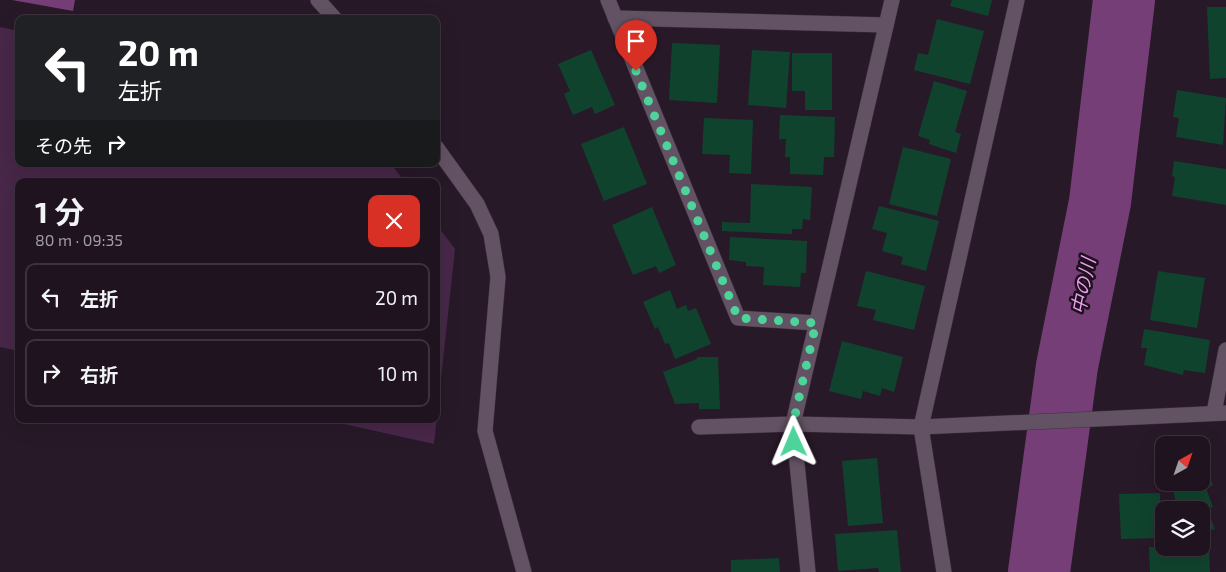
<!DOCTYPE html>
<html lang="ja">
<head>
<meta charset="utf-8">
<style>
	:root { --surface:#1e131e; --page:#2b202b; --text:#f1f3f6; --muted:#a19ea4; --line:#3c323c }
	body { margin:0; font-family:"Exo 2","Noto Sans JP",sans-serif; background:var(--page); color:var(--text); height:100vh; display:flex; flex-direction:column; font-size:19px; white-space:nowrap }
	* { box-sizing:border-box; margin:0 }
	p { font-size:16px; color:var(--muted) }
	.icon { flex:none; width:28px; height:28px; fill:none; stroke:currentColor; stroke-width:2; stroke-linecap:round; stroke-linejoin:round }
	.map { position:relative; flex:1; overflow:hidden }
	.side { position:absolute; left:15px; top:178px; width:425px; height:245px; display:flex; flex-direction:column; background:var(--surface); border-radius:10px; box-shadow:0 5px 20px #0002,0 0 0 1px var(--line) }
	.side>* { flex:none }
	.guide { position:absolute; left:15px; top:15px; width:425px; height:152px; border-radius:10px; box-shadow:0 5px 20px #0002,0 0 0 1px var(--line); background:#202124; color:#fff; overflow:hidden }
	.needle { width:32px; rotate:40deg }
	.tools { position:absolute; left:1155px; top:436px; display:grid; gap:10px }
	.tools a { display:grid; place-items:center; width:55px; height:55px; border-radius:10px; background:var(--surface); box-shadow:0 5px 20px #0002,0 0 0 1px var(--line); font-size:25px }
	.pin { position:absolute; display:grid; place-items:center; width:42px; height:42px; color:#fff; margin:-51px -21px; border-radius:50% 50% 50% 0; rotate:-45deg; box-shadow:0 0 5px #0007 }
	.pin .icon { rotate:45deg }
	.me { position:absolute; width:55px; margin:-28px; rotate:359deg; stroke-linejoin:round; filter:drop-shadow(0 0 4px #0008) }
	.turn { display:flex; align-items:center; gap:18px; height:105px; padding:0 20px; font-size:22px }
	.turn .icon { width:65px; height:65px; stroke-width:2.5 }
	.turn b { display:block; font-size:35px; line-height:42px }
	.then { display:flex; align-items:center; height:48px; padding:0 20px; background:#0003; gap:10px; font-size:19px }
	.round { display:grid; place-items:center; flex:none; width:52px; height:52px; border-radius:10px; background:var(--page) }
	.headline { display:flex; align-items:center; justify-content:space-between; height:85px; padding:0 20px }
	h1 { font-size:30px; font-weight:700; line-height:38px }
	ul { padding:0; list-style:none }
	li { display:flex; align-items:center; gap:15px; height:68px; margin:0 10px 8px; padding:0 10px; border:2px solid var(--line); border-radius:10px }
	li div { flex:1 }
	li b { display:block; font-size:19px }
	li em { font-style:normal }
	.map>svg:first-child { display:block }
	.green { fill:#482749 }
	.water { fill:#753e77 }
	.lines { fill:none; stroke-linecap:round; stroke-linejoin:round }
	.river { stroke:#753e77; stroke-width:62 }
	.building { fill:#10432e }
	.minor-casing { stroke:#3f333f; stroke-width:16 }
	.minor { stroke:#635263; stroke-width:15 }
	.route { stroke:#4ed39a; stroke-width:9; stroke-dasharray:0 16.2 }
	.labels { text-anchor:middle; stroke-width:5; stroke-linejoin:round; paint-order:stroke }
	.water-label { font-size:19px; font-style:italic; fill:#ec9dee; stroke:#1e101e }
</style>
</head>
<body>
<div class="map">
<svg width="1226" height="572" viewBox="0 0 1226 572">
	<rect width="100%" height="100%" fill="#281928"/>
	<g class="green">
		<polygon points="0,27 19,31 19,164 391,164 404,181 19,181 19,351 0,347"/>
		<polygon points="436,224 455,249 434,444 321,419 436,419"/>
	</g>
	<polygon class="water" points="12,0 75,0 73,11"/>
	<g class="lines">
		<polyline class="river" points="1039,572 1067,366 1100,202 1124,0"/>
	</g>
	<g class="building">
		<polygon points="952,0 992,0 988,16 950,6"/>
		<polygon points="1207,7 1226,7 1226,78 1210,79"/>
		<polygon points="937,19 984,31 970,84 914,70 918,53 928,55"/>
		<polygon points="672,43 720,45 717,103 669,100"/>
		<polygon points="591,50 615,105 595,114 592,107 573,115 564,94 570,91 558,64"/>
		<polygon points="752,50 790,52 786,108 748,105"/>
		<polygon points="792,53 832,53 832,110 805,110 805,91 792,91"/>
		<polygon points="934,81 967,91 955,132 961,134 956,153 929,144 930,140 918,136"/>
		<polygon points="1177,90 1226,98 1223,145 1176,137 1179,118 1173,117"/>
		<polygon points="780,115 835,117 834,157 824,157 823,175 790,174 790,157 785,157 786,139 779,139"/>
		<polygon points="704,118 753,120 751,174 729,173 730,155 702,154"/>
		<polygon points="624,127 647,184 604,201 581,144"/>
		<polygon points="903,147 951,159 937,216 889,204"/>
		<polygon points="1174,161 1226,169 1226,205 1172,196 1175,177 1172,176"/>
		<polygon points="751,184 812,187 810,220 803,219 802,229 792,229 792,234 722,231 722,222 750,223"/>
		<polygon points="879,206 939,221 926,271 901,264 903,257 882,251 887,233 872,229"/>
		<polygon points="652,207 676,265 659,273 656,266 633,275 612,225"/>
		<polygon points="730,237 807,241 806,273 801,273 800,287 763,285 764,267 746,266 746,262 729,260"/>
		<polygon points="866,271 925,286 914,330 873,320 876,310 857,306"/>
		<polygon points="1158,271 1205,278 1197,328 1150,320"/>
		<polygon points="670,290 677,309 686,305 688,311 696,308 711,344 675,359 669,343 665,344 658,327 655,329 643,302"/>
		<polygon points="1144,329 1210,340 1205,373 1184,370 1183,375 1144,365 1147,348 1141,348"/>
		<polygon points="842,341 903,357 894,392 882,388 880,396 863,391 861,399 829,391"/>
		<polygon points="697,357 718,357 720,409 699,409 699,403 675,404 663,372 697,359"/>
		<polygon points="1201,454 1213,485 1206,488 1213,507 1207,509 1215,529 1201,533 1201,510 1177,510 1172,482 1201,482"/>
		<polygon points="877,458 883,523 848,526 842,461"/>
		<polygon points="1160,493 1161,538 1121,539 1119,494"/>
		<polygon points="897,530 901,572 879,572 878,568 838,571 835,534"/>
		<polygon points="1209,545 1210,572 1150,572 1149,547 1201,548 1201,546"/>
		<polygon points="779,558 780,572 731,572 731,560"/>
	</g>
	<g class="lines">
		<defs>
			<g id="minor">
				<polyline points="318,0 335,19"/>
				<polyline points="608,0 738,318 816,323"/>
				<polyline points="615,18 886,25"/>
				<polyline points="436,147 477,204 491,234 498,277 485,431 524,572"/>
				<polyline points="1214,413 1226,350"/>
				<polyline points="699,427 793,424 921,427 1226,413"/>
				<polyline points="808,572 793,424 892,0"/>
				<polyline points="944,572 921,427 1017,0"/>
			</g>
		</defs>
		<use href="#minor" class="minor-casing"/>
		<use href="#minor" class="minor"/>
	</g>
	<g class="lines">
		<polyline class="route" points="636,71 738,318 816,323 793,424 794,442"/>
	</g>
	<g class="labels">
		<g class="water-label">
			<text transform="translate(1083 286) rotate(-79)" y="7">中の川</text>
		</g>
	</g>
</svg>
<div class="tools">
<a><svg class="needle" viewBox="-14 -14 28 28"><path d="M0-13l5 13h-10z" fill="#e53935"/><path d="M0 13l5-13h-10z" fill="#a19ea4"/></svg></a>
<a><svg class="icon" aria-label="layers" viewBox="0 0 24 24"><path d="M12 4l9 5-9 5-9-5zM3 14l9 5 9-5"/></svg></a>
</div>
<div class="pin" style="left:636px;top:71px;background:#d93025"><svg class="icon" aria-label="arrive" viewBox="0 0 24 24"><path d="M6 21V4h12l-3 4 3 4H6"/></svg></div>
<svg class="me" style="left:794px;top:442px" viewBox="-20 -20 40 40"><path d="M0-17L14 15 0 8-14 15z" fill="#4ed39a" stroke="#fff" stroke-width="4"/></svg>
<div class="guide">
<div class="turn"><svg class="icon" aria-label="left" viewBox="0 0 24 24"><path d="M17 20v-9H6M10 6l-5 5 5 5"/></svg><div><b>20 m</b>左折</div></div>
<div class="then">その先<svg class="icon" aria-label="right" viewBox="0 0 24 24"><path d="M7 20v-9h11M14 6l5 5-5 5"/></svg></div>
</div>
<section class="side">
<div class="headline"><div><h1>1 分</h1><p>80 m · 09:35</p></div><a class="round" style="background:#d93025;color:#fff"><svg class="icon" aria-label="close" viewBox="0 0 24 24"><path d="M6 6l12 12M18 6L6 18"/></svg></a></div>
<ul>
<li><svg class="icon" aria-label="left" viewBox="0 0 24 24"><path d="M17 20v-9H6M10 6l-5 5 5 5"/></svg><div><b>左折</b></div><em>20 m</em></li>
<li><svg class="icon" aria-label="right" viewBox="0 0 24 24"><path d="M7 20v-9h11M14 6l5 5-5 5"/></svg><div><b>右折</b></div><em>10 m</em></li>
</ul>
</section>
</div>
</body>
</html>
